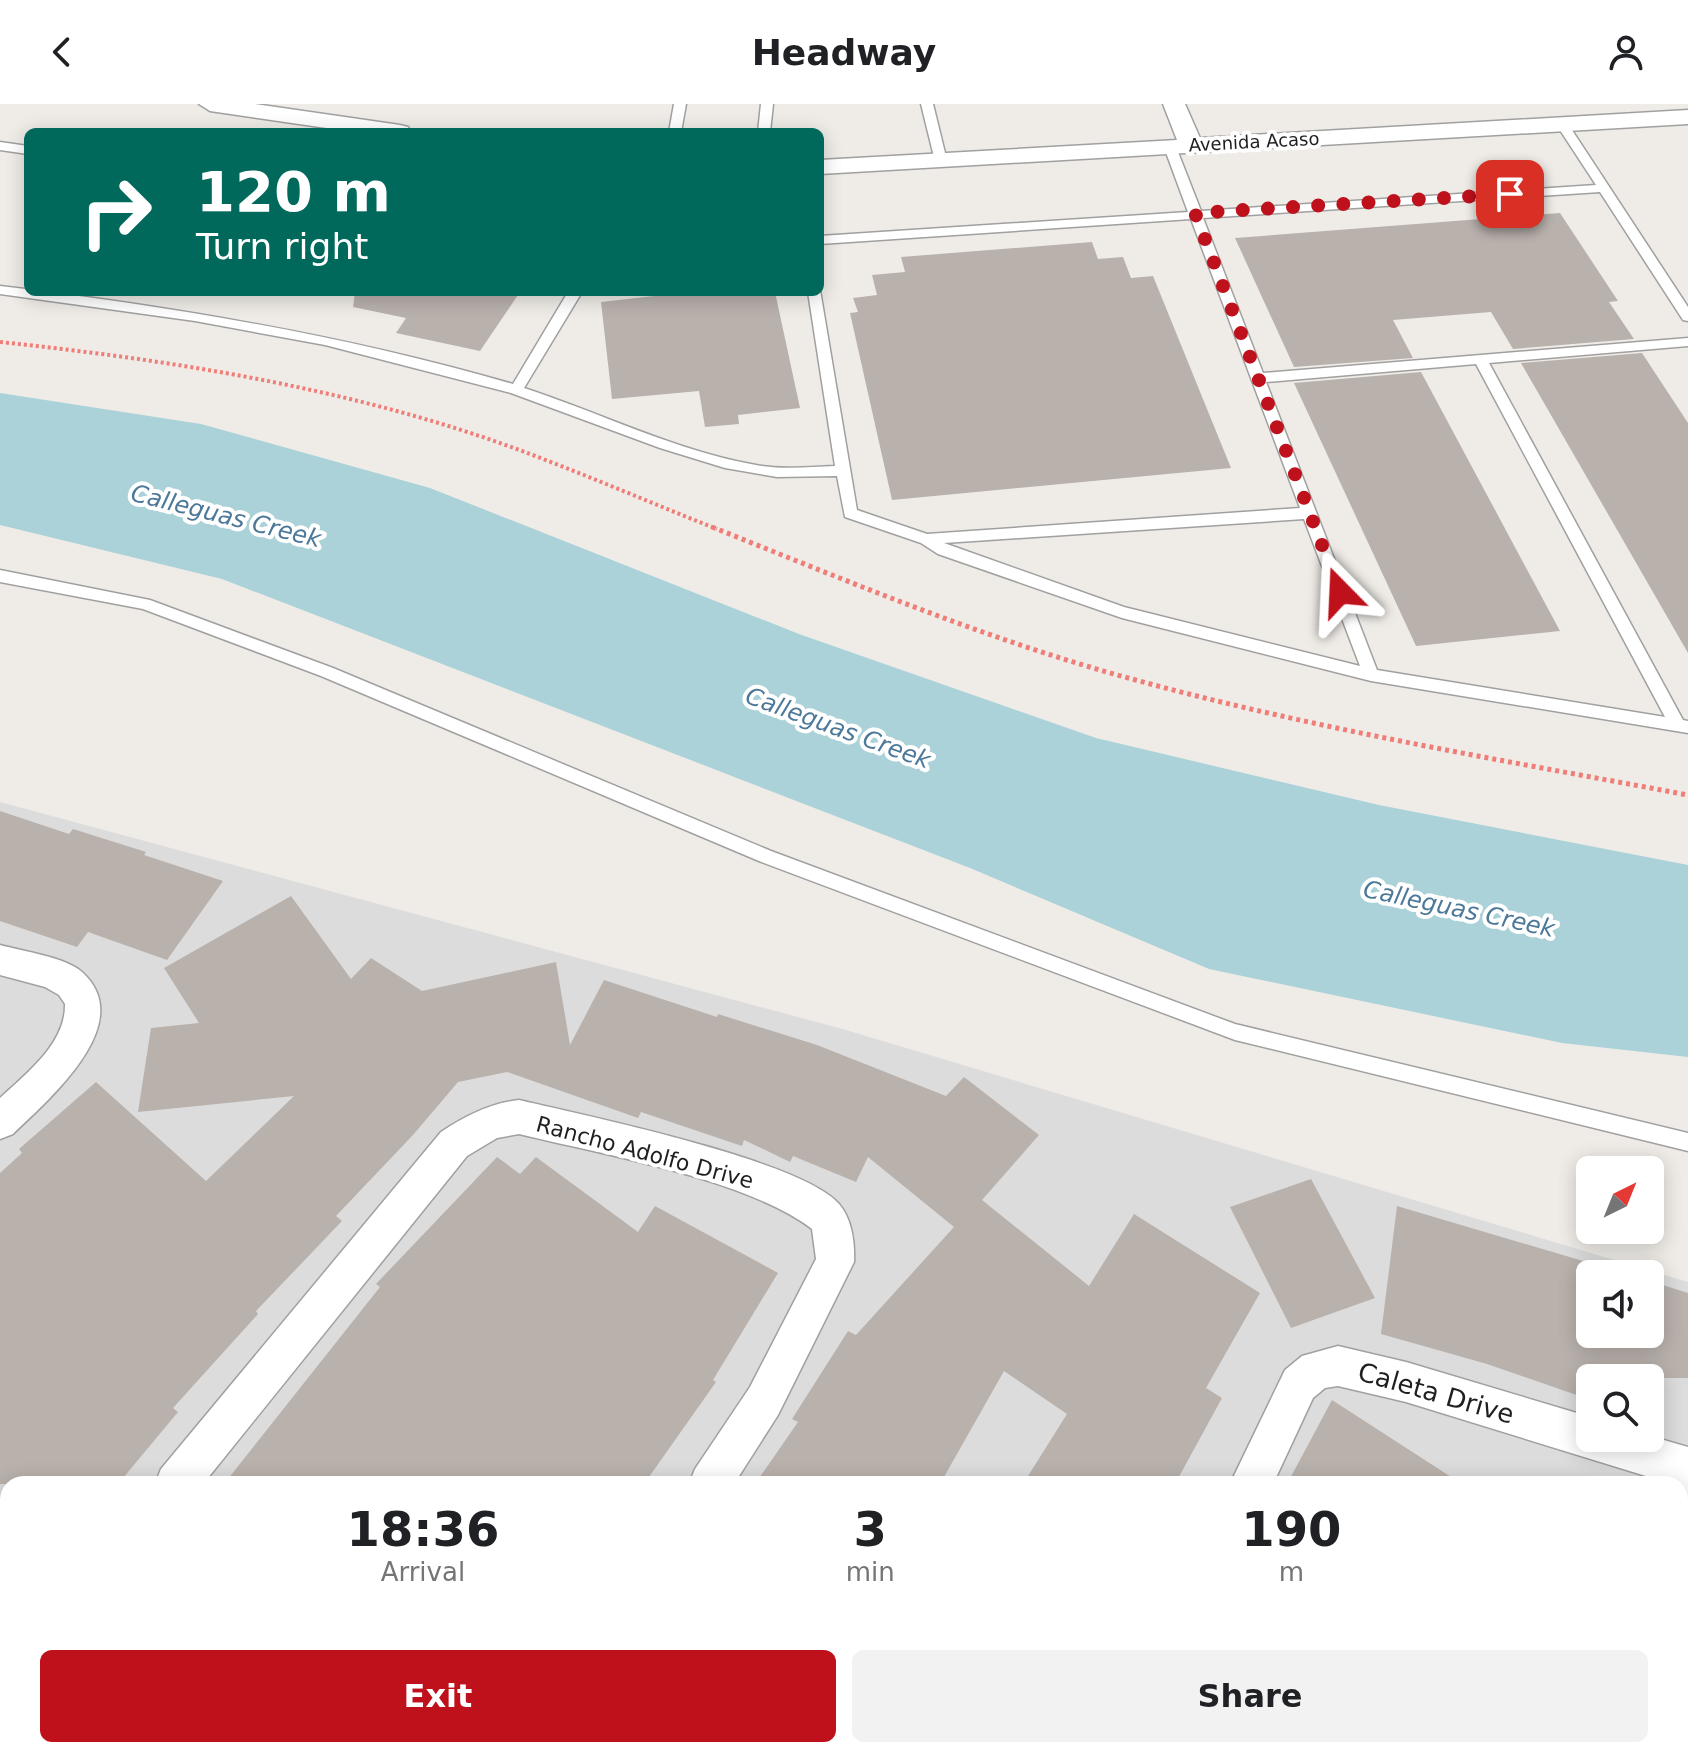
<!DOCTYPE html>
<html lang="en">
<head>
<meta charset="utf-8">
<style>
	:root { --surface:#fff; --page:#f2f2f2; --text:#202124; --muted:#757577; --accent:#be111c }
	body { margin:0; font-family:"DejaVu Sans",sans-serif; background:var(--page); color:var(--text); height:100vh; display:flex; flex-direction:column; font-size:30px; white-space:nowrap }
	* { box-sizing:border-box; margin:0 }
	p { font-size:26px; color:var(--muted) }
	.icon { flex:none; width:44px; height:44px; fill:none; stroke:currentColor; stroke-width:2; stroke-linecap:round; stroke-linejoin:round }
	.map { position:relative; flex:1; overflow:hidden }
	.sheet { position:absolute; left:0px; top:1372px; width:1688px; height:282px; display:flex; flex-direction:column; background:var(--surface); border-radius:24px 24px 0 0; box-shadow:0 4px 20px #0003 }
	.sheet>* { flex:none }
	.banner { position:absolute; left:24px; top:24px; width:800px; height:168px; border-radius:12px; box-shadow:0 4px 20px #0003; background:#00695c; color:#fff; overflow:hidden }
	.needle { width:52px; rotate:43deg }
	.buttons { position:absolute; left:1576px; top:1052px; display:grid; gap:16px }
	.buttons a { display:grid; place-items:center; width:88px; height:88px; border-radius:12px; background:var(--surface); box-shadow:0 4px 20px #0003; font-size:40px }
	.pin { position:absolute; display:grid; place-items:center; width:68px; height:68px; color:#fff; margin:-34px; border-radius:16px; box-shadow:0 4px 12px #0006 }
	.me { position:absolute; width:88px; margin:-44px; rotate:339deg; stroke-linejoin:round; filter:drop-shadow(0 0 6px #0008) }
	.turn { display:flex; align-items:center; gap:28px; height:168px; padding:0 40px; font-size:36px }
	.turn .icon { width:104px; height:104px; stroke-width:2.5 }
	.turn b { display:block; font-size:56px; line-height:68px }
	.eta { display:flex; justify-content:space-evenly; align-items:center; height:136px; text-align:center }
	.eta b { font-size:48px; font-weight:600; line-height:56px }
	.action { display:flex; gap:16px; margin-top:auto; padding:16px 40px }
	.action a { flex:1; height:92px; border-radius:12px; background:var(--accent); color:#fff; font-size:32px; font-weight:600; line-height:92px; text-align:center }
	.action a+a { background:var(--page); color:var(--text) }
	header { display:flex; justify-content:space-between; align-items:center; height:104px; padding:0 40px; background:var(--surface); font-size:36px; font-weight:600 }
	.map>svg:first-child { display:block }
	.residential { fill:#dddcdd; fill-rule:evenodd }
	.water { fill:#abd2d9 }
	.building { fill:#b9b1ac }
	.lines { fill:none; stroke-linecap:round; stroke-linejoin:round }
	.lane-casing { stroke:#a0a0a0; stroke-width:3 }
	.street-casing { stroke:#a0a0a0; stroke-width:3 }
	.path-far1 { stroke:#ef7d78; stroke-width:4; stroke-dasharray:3 3; stroke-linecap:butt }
	.path { stroke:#ef7d78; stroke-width:5; stroke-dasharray:4 4; stroke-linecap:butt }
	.lane { fill:#fff; fill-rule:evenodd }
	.street { fill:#fff; fill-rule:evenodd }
	.route { stroke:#be111c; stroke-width:14; stroke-dasharray:0 25.2 }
	.labels { text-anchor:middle; stroke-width:8; stroke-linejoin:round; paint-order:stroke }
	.far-street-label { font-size:18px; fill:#1f1f1f; stroke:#fff }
	.street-label { font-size:22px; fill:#1f1f1f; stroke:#fff }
	.water-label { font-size:24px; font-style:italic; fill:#4c7899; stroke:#fff }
	.near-street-label { font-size:26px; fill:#1f1f1f; stroke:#fff }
</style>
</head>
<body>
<header><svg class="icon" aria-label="back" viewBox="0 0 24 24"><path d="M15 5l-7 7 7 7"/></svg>Headway<svg class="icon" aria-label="person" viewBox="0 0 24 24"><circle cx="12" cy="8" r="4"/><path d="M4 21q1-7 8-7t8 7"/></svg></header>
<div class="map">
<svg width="1688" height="1653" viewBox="0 0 1688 1653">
	<rect width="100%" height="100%" fill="#efece7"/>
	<path class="residential" d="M0,698L846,926L1688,1178V1653H0ZM1590,1170H1650V1230H1590ZM1590,1274H1650V1334H1590ZM8,1380H1680V1646H8Z"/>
	<polygon class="water" points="0,289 201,320 430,384 799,530 1096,634 1379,701 1688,761 1688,953 1562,939 1209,865 970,764 222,475 0,421"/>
	<g class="building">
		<polygon points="1560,109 1618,197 1609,198 1634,235 1513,245 1491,208 1393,216 1413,254 1294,263 1235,134"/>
		<polygon points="1092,138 1098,155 1123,153 1131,174 1153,172 1231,364 892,396 850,209 858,208 853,194 877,191 872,171 905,168 901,153"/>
		<polygon points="355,188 520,188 480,247 396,229 406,214 353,203"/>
		<polygon points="689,188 775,188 800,304 738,311 739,320 705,323 699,287 612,295 601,198"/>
		<polygon points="1642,249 1688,319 1688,549 1521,259"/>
		<polygon points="1421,268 1560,527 1416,542 1294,279"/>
		<polygon points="0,707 69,730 73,725 146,748 144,751 223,777 167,856 88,828 77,843 0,817"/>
		<polygon points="291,792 351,875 371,854 422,887 556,858 570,941 604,876 717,913 718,910 817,941 946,992 964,973 1039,1031 982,1096 1089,1182 1134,1110 1260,1189 1206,1284 1222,1294 1175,1380 1023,1380 1067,1310 1004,1267 940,1380 755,1380 798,1318 792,1315 848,1227 856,1231 954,1123 868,1053 856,1078 793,1052 790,1058 744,1036 742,1042 641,1008 638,1014 507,968 458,978 413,1031 336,1112 342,1117 256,1207 258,1210 173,1304 178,1308 118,1380 0,1380 0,1069 22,1049 19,1045 96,978 206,1077 294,992 138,1008 151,924 199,919 164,864"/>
		<polygon points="497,1053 520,1070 536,1053 638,1128 655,1102 778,1169 713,1276 716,1278 644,1380 224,1380 380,1183 376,1180"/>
		<polygon points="1311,1075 1375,1194 1291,1224 1230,1103"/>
		<polygon points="1397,1102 1627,1170 1590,1170 1590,1230 1650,1230 1650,1177 1688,1189 1688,1274 1589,1274 1588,1295 1487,1260 1381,1230"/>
		<polygon points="1332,1296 1462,1380 1287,1380"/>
	</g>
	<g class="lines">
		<defs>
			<g id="lane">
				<polygon points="674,0 686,0 681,28 669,28"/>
				<polygon points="761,0 773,0 770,28 758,28"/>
				<polygon points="921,0 933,0 947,57 945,60 935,57"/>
				<path d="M1562,16L1568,20L1688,203V217L1683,216L1600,88L1203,114L1263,269L1688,234V242L1489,259L1683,616L1688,617V629L1371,577L1122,514L938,450L921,439L845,413L837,372L777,373L725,364L660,344L511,289L325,241L195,217L0,190V182C170,202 344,231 513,280L568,188H582L524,284C601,309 676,347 756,361C782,366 809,363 835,362L808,188H820V186L857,406L927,430L1300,404L1191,115L820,140V132L1188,108L1164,43L1170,39L1176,43L1201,107L1596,81L1556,20ZM1476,260L1665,613L1377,566L1266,278ZM1304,415L1360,562L1124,503L944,439Z"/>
				<polygon points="0,38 28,42 28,50 0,46"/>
				<polygon points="0,466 150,496 333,564 771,747 1235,920 1688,1029 1688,1047 1235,936 759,757 321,572 143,505 0,478"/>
				<polygon points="1688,1353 1688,1653 1674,1653 1674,1646 1680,1646 1680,1380 1677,1380 1680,1356"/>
			</g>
			<g id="street">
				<polygon points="199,0 255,0 400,21 408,23 411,28 354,28 210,7"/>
				<polygon points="1163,0 1185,0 1200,34 1688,6 1688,20 820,70 820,56 1177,36"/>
				<path d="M0,841C22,847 65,853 82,868C139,919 48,996 13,1030L0,1035V994C27,969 66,939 65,900L59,891L45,883L0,871Z"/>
				<path d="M519,996C583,1011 801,1056 839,1100C852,1115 855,1139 854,1158L778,1311L734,1380H689L695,1365L750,1283L816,1155L812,1125C747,1075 601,1050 519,1030L497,1034L467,1052L203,1380H155L161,1365L441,1028C465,1012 490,999 519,996Z"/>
				<polygon points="1338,1242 1406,1258 1590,1313 1590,1334 1650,1334 1650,1332 1688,1343 1688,1385 1406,1298 1338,1282 1325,1284 1313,1294 1273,1380 1230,1380 1285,1266 1302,1252"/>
				<polygon points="8,1552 8,1601 0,1604 0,1555"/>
				<polygon points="514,1646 561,1646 558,1653 511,1653"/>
				<polygon points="1102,1646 1149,1646 1146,1653 1099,1653"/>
			</g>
		</defs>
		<use href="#lane" class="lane-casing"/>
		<use href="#street" class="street-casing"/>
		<path class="path-far1" d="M0,238C170,256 341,283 503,340C575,366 646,397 717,425"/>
		<path class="path" d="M712,423C850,478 988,536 1132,575C1314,625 1502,656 1688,691"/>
		<use href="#lane" class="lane"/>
		<use href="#street" class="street"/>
	</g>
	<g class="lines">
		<polyline class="route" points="1340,488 1195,109 1510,90"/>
	</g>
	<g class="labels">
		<g class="far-street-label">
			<text transform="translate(1254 38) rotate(-3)" y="6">Avenida Acaso</text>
		</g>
		<g class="street-label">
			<text transform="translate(645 1048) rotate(15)" y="8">Rancho Adolfo Drive</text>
		</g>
		<g class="water-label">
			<text transform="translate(226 412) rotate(14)" y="8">Calleguas Creek</text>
			<text transform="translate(838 624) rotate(20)" y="8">Calleguas Creek</text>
			<text transform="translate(1459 805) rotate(12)" y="8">Calleguas Creek</text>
		</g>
		<g class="near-street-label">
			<text transform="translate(1436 1289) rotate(16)" y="9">Caleta Drive</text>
		</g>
	</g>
</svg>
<div class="buttons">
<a><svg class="needle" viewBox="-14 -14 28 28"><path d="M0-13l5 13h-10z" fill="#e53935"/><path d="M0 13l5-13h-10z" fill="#757577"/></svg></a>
<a><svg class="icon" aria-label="sound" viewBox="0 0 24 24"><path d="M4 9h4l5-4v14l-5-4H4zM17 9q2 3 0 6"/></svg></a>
<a><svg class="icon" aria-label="search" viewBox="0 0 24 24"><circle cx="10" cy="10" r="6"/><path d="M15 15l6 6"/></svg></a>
</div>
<div class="pin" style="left:1510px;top:90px;background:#d93025"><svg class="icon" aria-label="arrive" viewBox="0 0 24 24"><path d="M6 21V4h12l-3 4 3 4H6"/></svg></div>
<svg class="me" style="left:1340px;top:488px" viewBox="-20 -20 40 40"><path d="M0-17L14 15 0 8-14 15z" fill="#be111c" stroke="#fff" stroke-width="4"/></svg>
<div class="banner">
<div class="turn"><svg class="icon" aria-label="right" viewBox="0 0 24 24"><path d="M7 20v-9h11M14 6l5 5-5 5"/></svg><div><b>120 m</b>Turn right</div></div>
</div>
<section class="sheet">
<div class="eta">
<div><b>18:36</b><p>Arrival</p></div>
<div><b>3</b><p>min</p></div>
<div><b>190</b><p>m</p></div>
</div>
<div class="action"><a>Exit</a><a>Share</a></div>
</section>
</div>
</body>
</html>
